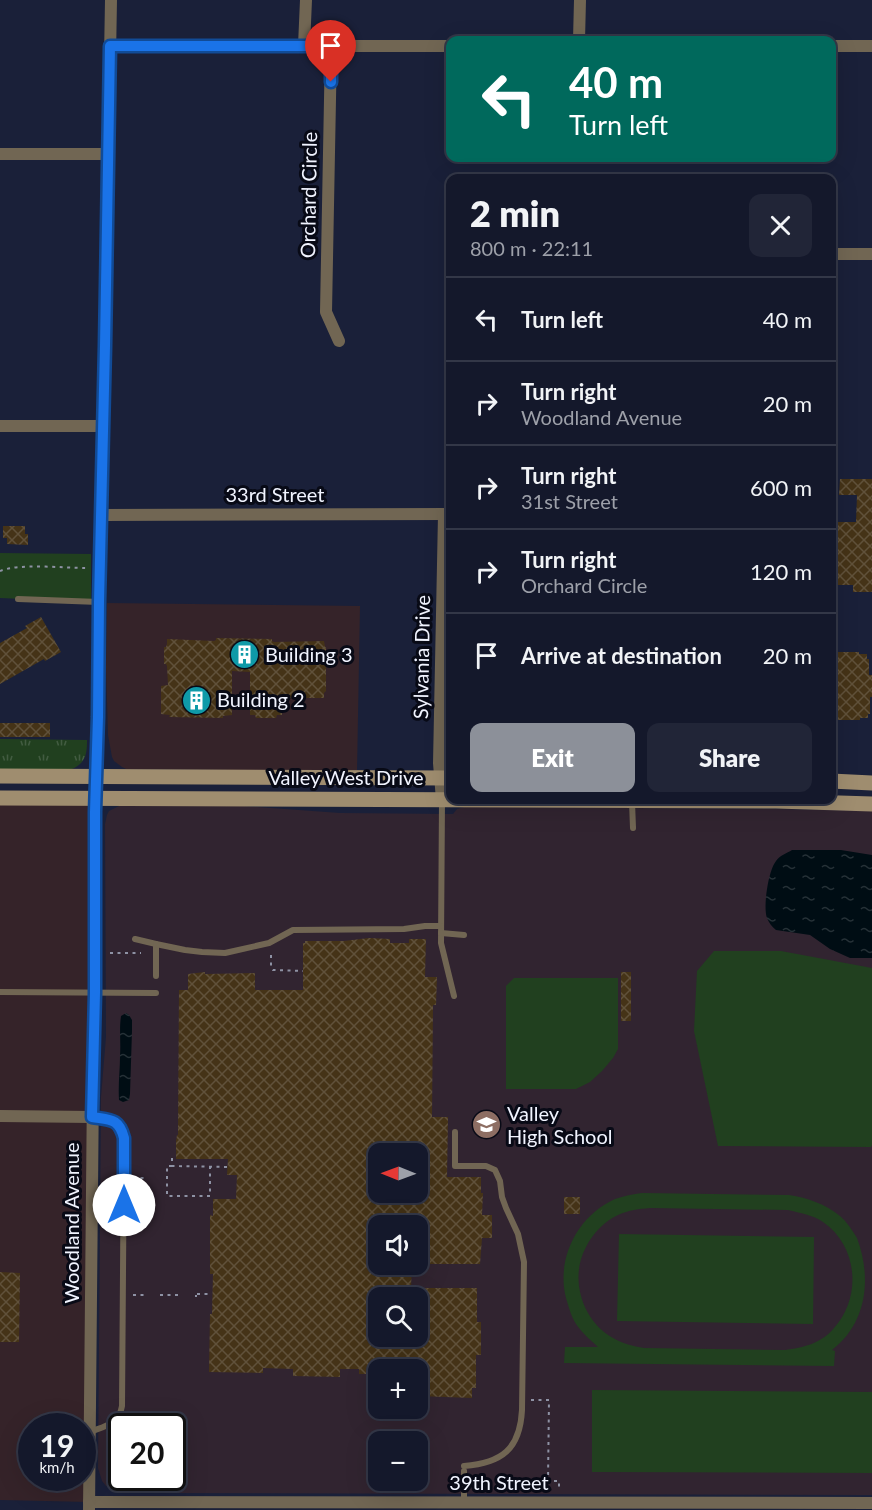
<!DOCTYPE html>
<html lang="en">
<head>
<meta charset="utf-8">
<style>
	:root { --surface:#14182b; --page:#212537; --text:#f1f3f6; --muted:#9da0a9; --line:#333747; --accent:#8c9099 }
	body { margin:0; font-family:Lato,sans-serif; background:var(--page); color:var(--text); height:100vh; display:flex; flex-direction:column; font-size:22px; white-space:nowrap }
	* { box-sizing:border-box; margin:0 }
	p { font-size:20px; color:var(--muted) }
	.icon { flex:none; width:33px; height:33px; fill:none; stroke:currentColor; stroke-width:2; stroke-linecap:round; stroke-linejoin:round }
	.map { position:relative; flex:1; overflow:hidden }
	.panel { position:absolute; left:446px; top:174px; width:390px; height:630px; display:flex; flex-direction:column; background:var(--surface); border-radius:12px; box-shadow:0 6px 24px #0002,0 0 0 2px var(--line) }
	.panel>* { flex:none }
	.hud { position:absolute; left:446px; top:36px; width:390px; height:126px; border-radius:12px; box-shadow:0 6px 24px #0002,0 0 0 2px var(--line); background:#00695c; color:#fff; overflow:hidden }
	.needle { width:39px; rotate:271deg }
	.fabs { position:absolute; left:368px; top:1143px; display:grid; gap:12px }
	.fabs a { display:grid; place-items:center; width:60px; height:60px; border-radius:12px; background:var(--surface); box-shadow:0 6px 24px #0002,0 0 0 2px var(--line); font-size:30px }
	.speed { position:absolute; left:18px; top:1413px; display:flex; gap:12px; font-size:30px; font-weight:700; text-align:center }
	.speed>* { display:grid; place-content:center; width:78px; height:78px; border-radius:50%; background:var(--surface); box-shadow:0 6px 24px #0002,0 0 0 2px var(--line); line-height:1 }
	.speed small { font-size:15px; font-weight:400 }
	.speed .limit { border:3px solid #111; border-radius:9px; background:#fff; color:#111 }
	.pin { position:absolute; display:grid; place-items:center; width:51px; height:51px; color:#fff; margin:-62px -26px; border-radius:50% 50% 50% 0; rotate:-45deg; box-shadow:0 0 6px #0007 }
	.pin .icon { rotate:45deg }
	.me { position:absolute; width:66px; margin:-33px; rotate:0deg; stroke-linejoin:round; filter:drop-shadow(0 0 4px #0008) }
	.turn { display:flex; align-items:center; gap:21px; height:126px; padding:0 24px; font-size:27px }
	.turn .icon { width:78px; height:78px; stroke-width:2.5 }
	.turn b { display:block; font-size:42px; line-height:51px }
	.round { display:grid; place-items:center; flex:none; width:63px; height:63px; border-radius:12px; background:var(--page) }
	.head { display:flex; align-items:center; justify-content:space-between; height:102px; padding:0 24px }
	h1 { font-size:36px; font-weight:800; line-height:45px }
	.action { display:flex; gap:12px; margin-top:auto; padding:12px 24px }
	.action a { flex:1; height:69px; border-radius:12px; background:var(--accent); color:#fff; font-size:24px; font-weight:800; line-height:69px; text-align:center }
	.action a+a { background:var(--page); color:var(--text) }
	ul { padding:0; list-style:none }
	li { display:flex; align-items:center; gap:18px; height:84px; padding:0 24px; border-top:2px solid var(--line) }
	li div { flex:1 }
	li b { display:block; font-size:22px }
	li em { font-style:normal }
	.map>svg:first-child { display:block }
	.commercial { fill:#352329; fill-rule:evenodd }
	.education { fill:#312430; fill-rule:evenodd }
	.grass { fill:url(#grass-tufts) }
	.park { fill:#21401f; fill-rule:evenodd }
	.water { fill:url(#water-ripples) }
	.building { fill:url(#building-cross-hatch); fill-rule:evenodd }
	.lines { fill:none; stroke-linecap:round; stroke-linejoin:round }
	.path { stroke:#8e92a4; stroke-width:2; stroke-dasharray:3 4.5; stroke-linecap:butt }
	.lane { stroke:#716653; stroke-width:6 }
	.street { stroke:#716653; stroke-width:12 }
	.secondary { stroke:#9f8d6f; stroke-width:15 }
	.route-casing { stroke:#114b97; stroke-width:15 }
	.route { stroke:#1a73e8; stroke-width:10 }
	.labels { text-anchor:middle; stroke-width:6; stroke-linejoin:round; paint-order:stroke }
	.street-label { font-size:20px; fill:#f1f4ff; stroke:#080a16 }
	.poi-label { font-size:20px; fill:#f1f4ff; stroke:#080a16; text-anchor:start }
</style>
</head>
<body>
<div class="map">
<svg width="872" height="1510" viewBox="0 0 872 1510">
	<defs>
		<pattern id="grass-tufts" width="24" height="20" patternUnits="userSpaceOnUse" patternTransform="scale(1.5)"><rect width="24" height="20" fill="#21401f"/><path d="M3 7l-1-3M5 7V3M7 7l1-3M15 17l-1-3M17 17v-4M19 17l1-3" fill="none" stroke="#425c41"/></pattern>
		<pattern id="water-ripples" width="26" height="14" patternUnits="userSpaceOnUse" patternTransform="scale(1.5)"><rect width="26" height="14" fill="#000d14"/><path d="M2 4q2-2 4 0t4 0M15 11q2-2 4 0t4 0" fill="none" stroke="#263137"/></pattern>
		<pattern id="building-cross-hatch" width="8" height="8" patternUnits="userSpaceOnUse" patternTransform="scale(1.5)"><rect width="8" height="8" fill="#453317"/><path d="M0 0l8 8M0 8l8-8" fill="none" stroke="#60513a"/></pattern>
	</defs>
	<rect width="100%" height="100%" fill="#1a2039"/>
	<g class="commercial">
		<polygon points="107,603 360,606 357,771 126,769 122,767 114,761 112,757 108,735 106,667"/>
		<path d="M0,798H95L89,1502L0,1500ZM32,1426H82V1478H32Z"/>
	</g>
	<path class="education" d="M121,805L244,806L340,813L453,814L457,809L464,807L777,809L872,811V1495L125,1493L118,1492L106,1486L102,1481L98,1468L101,1097L106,1037L105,824L107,815L109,811ZM378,1154H417V1192H378ZM378,1226H417V1264H378ZM378,1298H417V1336H378ZM378,1370H417V1408H378ZM122,1426H172V1478H122ZM378,1442H417V1480H378Z"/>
	<path class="grass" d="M0,739L87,740C87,753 86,763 72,769H0Z"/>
	<g class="park">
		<polygon points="0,553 91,554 91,602 0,598"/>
		<polygon points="714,951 781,951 872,968 872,1145 871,1147 718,1146 694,1031 697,971"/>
		<polygon points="514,978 618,978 618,1049 613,1058 602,1071 590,1082 576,1089 506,1089 506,986"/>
		<path d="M642,1193L789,1195C808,1198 825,1204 840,1216C847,1222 852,1230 857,1238C872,1278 867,1323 832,1350L835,1351L834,1366L564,1363L565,1347H598C592,1341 584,1335 579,1328C572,1320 569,1308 566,1298C556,1259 577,1216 615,1199C624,1196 633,1194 642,1193ZM650,1208L788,1210C800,1213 813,1215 823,1222C858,1246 862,1297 834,1328C822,1343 803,1348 785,1350L644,1348C633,1346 623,1344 613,1338C582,1321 569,1278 586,1247C593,1233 605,1221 618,1215C629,1210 639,1209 650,1208Z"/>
		<polygon points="619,1234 814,1237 813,1324 617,1321"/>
		<polygon points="592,1390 872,1392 872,1473 592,1472"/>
	</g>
	<g class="water">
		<path d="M792,850H841L872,855V958H850L830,949L810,935L776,930C772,927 769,923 767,918C763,907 768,871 776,861C779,856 787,853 792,850Z"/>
		<path d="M126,1013L129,1015L132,1020V1031L130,1094L129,1100L123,1102L119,1100C118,1085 120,1070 120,1056C121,1042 119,1030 121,1016Z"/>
	</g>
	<g class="building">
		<polygon points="840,479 872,479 872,592 853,592 853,585 831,585 831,522 856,522 857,495 839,495"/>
		<polygon points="3,526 25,526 25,534 28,534 28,545 7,544 7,538 3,538"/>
		<polygon points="41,617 61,652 45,661 44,659 0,684 0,643 27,628 25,626"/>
		<polygon points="216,638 272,639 272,641 274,642 324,641 325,647 326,647 326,691 324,693 324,698 282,698 282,715 277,715 276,718 256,718 255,715 250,715 250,672 232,671 232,715 223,716 223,718 169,717 170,715 161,714 161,686 168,685 167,666 166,664 164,664 164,647 166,647 167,644 167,639 214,641 216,640"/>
		<polygon points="831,652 859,652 859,654 867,654 867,659 869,659 869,675 872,675 872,697 870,697 870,714 868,714 868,718 860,718 860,720 832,720"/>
		<rect x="0" y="723" width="50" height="14"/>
		<path d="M369,938L390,939V943H409V939H426L425,977H437L436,1005H433L432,1117H448L447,1177H481V1193H483L482,1215H492V1238H482L480,1264H417V1226H378V1264H412L411,1288H477V1322H481V1355H476V1388H472V1398L417,1396V1370H378V1374H359V1369H340V1377L293,1376V1369L263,1368V1373L209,1372L210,1314H212L213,1274H210V1215L213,1216V1199H236L237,1175H227L228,1159H176V1141L177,1135H178L179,990H188V974L205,972V974L255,973V990H303V943H305V941H344ZM378,1154H417V1192H378ZM378,1298H417V1336H378Z"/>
		<rect x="621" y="972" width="10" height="49"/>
		<rect x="564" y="1197" width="16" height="17"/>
		<polygon points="0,1272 20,1273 19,1342 0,1342"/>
	</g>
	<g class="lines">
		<g class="path">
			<path d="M0,571C20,563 63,568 86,568"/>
			<polyline points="110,953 141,953"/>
			<polyline points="271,955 271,966 273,970 303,971"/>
			<polyline points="172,1158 172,1166 228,1167"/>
			<polyline points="172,1166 167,1166 167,1196 210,1196 210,1167"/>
			<polyline points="133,1178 147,1178"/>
			<polyline points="197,1294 212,1294"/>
			<polyline points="133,1295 146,1295"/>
			<polyline points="160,1295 181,1295"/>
			<polyline points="195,1296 197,1296"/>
			<polyline points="531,1400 549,1400 548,1481 559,1481 559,1487"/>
		</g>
		<g class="lane">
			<polyline points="18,599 99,602"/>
			<polyline points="442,801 441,943 454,996"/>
			<polyline points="632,802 633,828"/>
			<polyline points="441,933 464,935"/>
			<polyline points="135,939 156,944 156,976"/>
			<polyline points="156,944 185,950 202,952 225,953 269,943 293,930 404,929 425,926 441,926"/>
			<polyline points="0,992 156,993"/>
			<path d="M455,1132V1166H486L495,1170L500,1181L502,1197L506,1208L518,1234L524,1262L522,1410C520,1449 502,1463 464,1466"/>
			<path d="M90,1432C105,1426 119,1424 122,1406L124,1138C120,1118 110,1120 92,1117"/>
			<polyline points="464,1502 464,1471"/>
		</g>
		<g class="street">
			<polyline points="579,40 580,0"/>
			<polyline points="110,46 450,46"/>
			<polyline points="304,46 306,0"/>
			<polyline points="331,46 326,312 339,341"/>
			<polyline points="831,46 872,46"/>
			<polyline points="0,154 108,154"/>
			<polyline points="831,254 872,254"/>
			<polyline points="0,426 103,426"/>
			<polyline points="101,515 450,514"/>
			<polyline points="442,800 439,763 444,514"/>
			<polyline points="0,1116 92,1117"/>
			<polyline points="89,1502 872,1503"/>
			<polyline points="89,1510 93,1084 95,993 95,815 98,717 99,602 105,346 111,0"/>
		</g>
		<g class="secondary">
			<polyline points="0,776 450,778"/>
			<polyline points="831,781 872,783"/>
			<polyline points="0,798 776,801 872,804"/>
		</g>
	</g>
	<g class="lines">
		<defs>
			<path id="route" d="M124,1205V1138C119,1118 110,1120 92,1117L95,993V812L98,717L99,602L105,346L110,46H331V82"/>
		</defs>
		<use href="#route" class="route-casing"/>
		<use href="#route" class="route"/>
	</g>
	<defs>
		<symbol id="building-disc" viewBox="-11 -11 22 22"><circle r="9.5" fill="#0f9aa8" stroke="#080a16"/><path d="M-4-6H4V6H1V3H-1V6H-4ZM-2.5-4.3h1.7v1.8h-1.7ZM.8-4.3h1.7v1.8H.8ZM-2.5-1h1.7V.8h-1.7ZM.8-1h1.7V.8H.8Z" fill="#fff"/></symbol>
		<symbol id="school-disc" viewBox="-11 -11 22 22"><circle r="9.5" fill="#8d6e63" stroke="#080a16"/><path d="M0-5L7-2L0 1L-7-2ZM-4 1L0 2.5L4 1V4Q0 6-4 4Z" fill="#fff"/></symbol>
	</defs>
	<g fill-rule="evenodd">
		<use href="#building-disc" x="228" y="638" width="33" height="33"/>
		<use href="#building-disc" x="180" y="684" width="33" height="33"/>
		<use href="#school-disc" x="470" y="1108" width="33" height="33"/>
	</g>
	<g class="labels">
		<g class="street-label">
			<text transform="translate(309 195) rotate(-89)" y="7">Orchard Circle</text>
			<text x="275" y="502">33rd Street</text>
			<text transform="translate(422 657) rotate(-89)" y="7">Sylvania Drive</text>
			<text x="346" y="785">Valley West Drive</text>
			<text transform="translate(72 1223) rotate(-90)" y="7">Woodland Avenue</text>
			<text x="499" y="1490">39th Street</text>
		</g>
		<g class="poi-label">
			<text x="265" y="662">Building 3</text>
			<text x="217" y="707">Building 2</text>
			<text x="507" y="1121">Valley<tspan x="507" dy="23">High School</tspan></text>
		</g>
	</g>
</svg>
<div class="fabs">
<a><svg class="needle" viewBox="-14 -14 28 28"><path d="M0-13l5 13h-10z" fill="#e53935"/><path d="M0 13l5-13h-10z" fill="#9da0a9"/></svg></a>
<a><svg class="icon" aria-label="sound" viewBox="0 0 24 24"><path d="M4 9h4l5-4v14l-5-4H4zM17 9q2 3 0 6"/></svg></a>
<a><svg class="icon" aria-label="search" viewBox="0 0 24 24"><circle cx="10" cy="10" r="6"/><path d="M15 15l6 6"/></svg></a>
<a>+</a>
<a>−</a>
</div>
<div class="speed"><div>19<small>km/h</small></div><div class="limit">20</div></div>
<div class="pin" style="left:331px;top:82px;background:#d93025"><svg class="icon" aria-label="arrive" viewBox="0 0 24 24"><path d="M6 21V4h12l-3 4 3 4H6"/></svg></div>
<svg class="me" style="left:124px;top:1205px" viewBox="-20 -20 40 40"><circle r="19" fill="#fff"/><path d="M0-13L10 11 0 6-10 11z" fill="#1a73e8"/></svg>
<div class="hud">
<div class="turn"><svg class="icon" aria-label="left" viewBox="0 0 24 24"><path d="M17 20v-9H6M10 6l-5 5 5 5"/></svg><div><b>40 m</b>Turn left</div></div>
</div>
<section class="panel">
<div class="head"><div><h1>2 min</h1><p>800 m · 22:11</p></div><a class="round"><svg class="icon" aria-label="close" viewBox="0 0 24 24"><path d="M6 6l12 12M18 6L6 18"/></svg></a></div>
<ul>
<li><svg class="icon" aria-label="left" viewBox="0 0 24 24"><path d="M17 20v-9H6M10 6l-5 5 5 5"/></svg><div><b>Turn left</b></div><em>40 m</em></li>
<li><svg class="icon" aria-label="right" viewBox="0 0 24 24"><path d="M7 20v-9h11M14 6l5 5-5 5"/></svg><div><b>Turn right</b><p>Woodland Avenue</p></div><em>20 m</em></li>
<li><svg class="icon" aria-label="right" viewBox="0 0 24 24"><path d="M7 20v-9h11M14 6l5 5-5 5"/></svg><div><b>Turn right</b><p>31st Street</p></div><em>600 m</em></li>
<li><svg class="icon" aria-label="right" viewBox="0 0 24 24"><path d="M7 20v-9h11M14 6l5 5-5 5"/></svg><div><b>Turn right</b><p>Orchard Circle</p></div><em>120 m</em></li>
<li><svg class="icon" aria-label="arrive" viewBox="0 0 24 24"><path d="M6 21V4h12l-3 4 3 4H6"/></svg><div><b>Arrive at destination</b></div><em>20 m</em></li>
</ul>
<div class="action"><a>Exit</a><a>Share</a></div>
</section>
</div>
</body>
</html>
